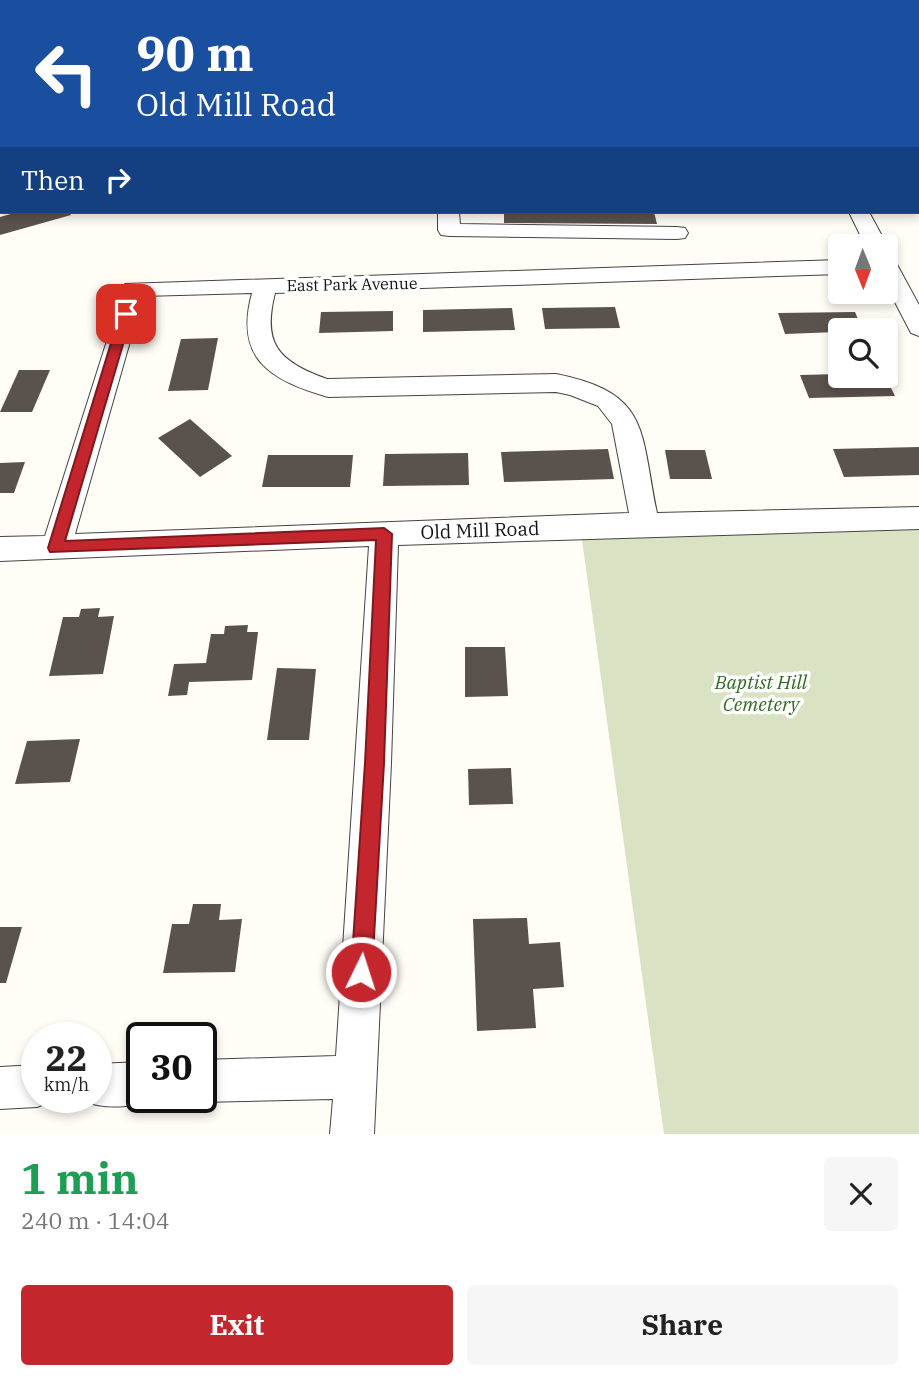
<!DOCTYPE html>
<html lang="en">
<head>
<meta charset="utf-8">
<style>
	:root { --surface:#fff; --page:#f6f6f6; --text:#222; --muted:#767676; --accent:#c4262e }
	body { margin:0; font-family:"IBM Plex Serif",serif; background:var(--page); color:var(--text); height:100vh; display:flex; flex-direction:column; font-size:26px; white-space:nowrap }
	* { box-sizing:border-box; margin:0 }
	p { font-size:23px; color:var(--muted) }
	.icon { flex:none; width:38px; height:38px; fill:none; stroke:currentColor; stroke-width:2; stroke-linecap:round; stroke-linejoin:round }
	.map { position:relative; height:1134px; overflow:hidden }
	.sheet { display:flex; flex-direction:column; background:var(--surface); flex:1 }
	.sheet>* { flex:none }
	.banner { position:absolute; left:0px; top:0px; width:920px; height:214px; box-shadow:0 4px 10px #0003; background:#1a4fa0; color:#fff; overflow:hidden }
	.needle { width:46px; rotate:179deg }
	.controls { position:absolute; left:828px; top:234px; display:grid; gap:14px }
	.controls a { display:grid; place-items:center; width:70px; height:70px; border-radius:7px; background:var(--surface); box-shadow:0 4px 10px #0003; font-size:35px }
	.speed { position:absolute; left:21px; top:1022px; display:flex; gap:14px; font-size:35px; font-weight:700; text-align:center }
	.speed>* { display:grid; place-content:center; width:91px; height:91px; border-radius:50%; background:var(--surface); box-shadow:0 4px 10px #0003; line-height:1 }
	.speed small { font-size:18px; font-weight:400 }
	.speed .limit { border:4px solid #111; border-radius:10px; background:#fff; color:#111 }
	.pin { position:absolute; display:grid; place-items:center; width:60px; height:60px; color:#fff; margin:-30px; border-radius:14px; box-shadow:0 4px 10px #0006 }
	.me { position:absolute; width:77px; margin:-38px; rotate:4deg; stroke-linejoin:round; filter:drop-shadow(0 0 5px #0008) }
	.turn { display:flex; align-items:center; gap:24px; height:147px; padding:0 21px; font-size:32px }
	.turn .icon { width:91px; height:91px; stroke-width:2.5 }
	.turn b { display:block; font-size:49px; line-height:60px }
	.then { display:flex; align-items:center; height:66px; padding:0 21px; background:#0003; gap:14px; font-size:26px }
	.round { display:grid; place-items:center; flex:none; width:74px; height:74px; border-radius:7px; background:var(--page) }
	.headline { display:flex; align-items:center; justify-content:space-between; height:119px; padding:0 21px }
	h1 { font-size:42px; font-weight:800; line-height:52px; color:#1e9e55 }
	.cta { display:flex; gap:14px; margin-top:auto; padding:14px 21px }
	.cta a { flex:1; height:80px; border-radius:7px; background:var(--accent); color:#fff; font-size:28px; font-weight:800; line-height:80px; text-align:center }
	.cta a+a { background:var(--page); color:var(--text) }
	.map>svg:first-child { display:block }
	.cemetery { fill:#d9e3c4 }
	.building { fill:#5a524d }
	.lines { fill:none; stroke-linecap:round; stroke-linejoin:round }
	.minor-casing { stroke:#444; stroke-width:2 }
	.minor { fill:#fff; fill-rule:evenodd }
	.route { fill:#c4262e; stroke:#7f191e; stroke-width:2 }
	.labels { text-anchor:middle; stroke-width:7; stroke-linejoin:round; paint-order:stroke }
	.far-street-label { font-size:16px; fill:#111; stroke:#fff }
	.street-label { font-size:19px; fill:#111; stroke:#fff }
	.park-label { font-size:19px; font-style:italic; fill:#2f6b1f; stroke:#fff }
</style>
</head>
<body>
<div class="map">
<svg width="919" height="1134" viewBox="0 0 919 1134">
	<rect width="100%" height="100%" fill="#fffdf5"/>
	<polygon class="cemetery" points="919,528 919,1134 664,1134 582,540"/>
	<g class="building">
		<polygon points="18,212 69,212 71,215 0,235 0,217"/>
		<polygon points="504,212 654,212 657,224 504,223"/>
		<polygon points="615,307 620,328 545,329 542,308"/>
		<polygon points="512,308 515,330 423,332 423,310"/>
		<polygon points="393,311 393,331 319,333 321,312"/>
		<polygon points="855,312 863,331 785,334 778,313"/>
		<polygon points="218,338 208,390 168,391 181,339"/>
		<polygon points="19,370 50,370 32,412 0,412"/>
		<polygon points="840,374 840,376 885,376 895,396 809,398 800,375"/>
		<polygon points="190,419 232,456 200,477 158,438"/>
		<polygon points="919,447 919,475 844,477 833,449"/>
		<polygon points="608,449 614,479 504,482 501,452"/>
		<polygon points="665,450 705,450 712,479 670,479"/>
		<polygon points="468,453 469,485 383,486 385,454"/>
		<polygon points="268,455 353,455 350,487 262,487"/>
		<polygon points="25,462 14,493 0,493 0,463"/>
		<polygon points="100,608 98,617 114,616 103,674 49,676 63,617 79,617 81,609"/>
		<polygon points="248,625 247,632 258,632 252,680 189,682 187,695 168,696 174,664 206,663 211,634 224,634 225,626"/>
		<polygon points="465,647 505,647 508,696 465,697"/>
		<polygon points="277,668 316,669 309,740 267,740"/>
		<polygon points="80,739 70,782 15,784 27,741"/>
		<polygon points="511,768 513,804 469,805 468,769"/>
		<polygon points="193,904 221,904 219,920 242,919 235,972 163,973 172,924 189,924"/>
		<polygon points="527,918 529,944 560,942 564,987 533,989 536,1028 477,1031 473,919"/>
		<polygon points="0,927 22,927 6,983 0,983"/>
	</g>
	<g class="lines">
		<defs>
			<g id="minor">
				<polygon points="50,0 68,0 49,2"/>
				<polygon points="650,0 668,0 669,2 651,2"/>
				<polygon points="742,0 758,0 759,2 743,2"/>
				<polygon points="2,20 2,31 0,31 0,21"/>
				<polygon points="438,212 459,212 460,224 677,227 685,228 688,233 685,238 677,239 449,236 441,235 438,230"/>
				<polygon points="849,212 869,212 888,247 886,251 886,247 866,247"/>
				<polygon points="886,257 894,259 919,305 919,336 911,333 886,285"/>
				<path d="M840,260V274L275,293C262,344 278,361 327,379L556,374C651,393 640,431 657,513L919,507V529L398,545L391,763L374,1134H330L333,1099L201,1102L189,1097H201V1060L336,1056L369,546L0,561V537L45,536L125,284ZM252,293C234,359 270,380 328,397L556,392L570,395L598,406L612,424L629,513L75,534L143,296Z"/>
				<path d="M142,1062V1097L157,1098C134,1108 104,1110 81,1100L80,1097H96V1064Z"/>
				<polygon points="37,1065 37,1097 54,1097 52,1101 37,1107 0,1109 0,1067"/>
			</g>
		</defs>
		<use href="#minor" class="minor-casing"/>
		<use href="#minor" class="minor"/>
	</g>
	<polygon class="route" points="126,310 132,314 65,541 384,528 392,534 384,763 372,972 369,979 361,983 354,979 351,972 365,763 376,540 50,552 48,548 120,314"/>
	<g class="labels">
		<g class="far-street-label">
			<text transform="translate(352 284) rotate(-1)" y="6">East Park Avenue</text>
		</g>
		<g class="street-label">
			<text transform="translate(480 530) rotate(-2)" y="7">Old Mill Road</text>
		</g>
		<g class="park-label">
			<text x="761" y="689">Baptist Hill<tspan x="761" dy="22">Cemetery</tspan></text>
		</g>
	</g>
</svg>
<div class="controls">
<a><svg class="needle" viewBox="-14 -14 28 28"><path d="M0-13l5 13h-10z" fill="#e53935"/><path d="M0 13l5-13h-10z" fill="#767676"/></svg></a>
<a><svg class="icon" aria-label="search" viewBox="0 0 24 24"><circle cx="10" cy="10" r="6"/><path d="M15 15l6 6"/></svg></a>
</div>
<div class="speed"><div>22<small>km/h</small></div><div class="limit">30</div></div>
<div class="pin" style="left:126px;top:314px;background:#d93025"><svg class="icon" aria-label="arrive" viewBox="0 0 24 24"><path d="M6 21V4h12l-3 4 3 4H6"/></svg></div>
<svg class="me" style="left:361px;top:972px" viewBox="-20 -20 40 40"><circle r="17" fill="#c4262e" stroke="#fff" stroke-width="3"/><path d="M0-11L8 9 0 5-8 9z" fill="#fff"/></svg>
<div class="banner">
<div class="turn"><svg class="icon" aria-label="left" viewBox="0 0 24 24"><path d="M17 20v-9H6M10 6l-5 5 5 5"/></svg><div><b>90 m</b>Old Mill Road</div></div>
<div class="then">Then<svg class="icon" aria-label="right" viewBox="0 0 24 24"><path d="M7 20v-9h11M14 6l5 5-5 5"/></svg></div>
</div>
</div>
<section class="sheet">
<div class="headline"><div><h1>1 min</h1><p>240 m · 14:04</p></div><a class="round"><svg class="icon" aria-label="close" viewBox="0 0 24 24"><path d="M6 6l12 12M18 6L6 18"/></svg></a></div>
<div class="cta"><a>Exit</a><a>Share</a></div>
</section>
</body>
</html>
